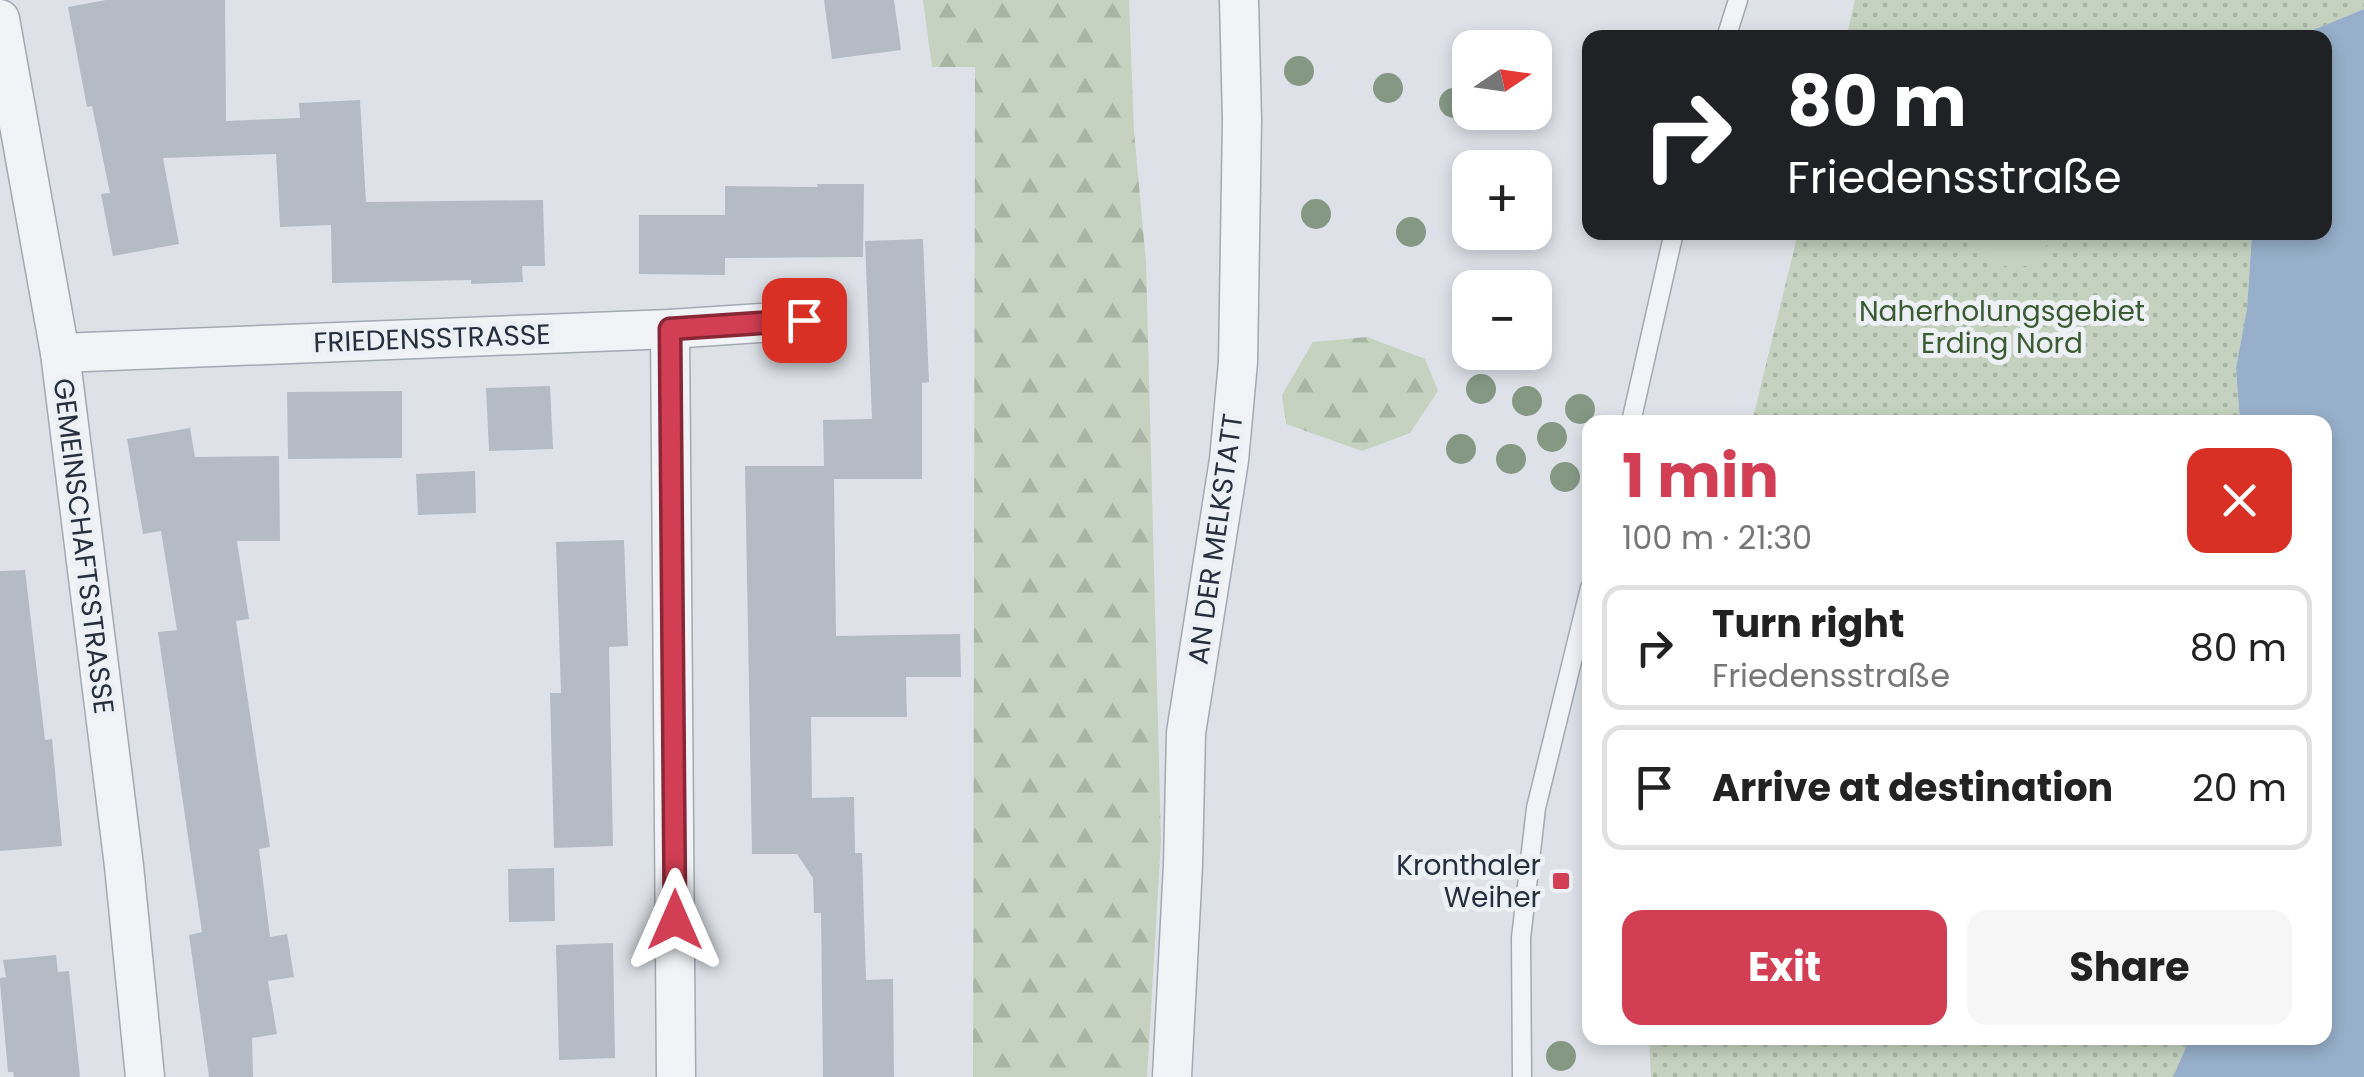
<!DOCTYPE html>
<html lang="en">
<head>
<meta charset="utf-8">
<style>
	:root { --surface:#fff; --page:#f6f6f6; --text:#222; --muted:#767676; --line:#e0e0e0; --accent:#d23e53 }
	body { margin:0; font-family:Poppins,sans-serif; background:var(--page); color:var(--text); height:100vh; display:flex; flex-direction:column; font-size:38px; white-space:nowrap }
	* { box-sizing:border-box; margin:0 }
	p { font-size:32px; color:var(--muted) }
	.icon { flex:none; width:55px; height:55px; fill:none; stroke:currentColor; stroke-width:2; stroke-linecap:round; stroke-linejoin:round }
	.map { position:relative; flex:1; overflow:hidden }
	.side { position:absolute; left:1582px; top:415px; width:750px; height:630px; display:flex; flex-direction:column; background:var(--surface); border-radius:20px; box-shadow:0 5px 15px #0003 }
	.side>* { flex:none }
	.banner { position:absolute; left:1582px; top:30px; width:750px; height:210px; border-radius:20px; box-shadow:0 5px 15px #0003; background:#202124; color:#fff; overflow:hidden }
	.needle { width:65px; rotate:77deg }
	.fabs { position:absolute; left:1452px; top:30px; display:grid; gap:20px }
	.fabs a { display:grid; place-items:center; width:100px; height:100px; border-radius:20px; background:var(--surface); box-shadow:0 5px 15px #0003; font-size:50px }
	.pin { position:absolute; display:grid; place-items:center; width:85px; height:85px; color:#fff; margin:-42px; border-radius:20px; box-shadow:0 5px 15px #0006 }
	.me { position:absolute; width:110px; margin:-55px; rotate:0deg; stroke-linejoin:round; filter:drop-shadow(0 0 8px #0008) }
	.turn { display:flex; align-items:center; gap:35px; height:210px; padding:0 40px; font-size:45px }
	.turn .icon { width:130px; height:130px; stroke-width:2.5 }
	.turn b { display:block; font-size:70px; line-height:85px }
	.round { display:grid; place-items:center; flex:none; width:105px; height:105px; border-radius:20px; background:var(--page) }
	.summary { display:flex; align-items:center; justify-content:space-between; height:170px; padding:0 40px }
	h1 { font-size:60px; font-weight:700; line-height:75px; color:var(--accent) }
	.primary-button { display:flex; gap:20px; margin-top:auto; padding:20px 40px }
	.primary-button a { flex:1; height:115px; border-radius:20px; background:var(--accent); color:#fff; font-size:40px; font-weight:700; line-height:115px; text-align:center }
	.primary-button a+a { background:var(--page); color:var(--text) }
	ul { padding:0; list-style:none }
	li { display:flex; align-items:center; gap:30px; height:125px; margin:0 20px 15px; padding:0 20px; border:5px solid var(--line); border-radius:20px }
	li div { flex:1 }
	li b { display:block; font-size:38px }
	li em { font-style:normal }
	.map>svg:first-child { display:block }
	.grass { fill:url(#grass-dots) }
	.forest { fill:url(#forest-firs) }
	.park { fill:#c4d2bf }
	.water { fill:#97afca }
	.building { fill:#b5bbc5 }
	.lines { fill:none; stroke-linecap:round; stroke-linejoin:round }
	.lane-casing { stroke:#a3a9b2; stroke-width:21 }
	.street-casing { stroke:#a3a9b2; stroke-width:41 }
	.lane { stroke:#f1f3f6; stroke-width:18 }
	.street { stroke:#f1f3f6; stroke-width:38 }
	.tree { fill:#849884 }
	.route-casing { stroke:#882836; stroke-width:25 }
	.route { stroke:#d23e53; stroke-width:18 }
	.poi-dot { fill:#d23e53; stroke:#edf1f6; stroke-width:4 }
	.labels { text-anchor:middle; stroke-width:10; stroke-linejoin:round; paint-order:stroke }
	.park-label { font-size:28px; fill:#3b5b33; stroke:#edf1f6 }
	.street-label { font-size:28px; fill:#272f3f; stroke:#edf1f6 }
	.poi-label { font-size:28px; fill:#272f3f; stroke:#edf1f6; text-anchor:end }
</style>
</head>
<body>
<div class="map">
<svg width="2364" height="1077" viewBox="0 0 2364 1077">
	<defs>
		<pattern id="grass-dots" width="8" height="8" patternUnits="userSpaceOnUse" patternTransform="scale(2.5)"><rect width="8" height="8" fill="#c4d2bf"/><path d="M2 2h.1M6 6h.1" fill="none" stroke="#a8b5a5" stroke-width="1.8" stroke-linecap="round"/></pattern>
		<pattern id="forest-firs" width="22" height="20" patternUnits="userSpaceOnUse" patternTransform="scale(2.5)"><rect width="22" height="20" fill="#c4d2bf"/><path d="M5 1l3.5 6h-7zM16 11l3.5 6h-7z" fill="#a8b5a5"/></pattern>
	</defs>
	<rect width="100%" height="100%" fill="#dee2e8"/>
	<g class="grass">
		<polygon points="1855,0 2364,0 2364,9 2296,37 1846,38"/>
		<polygon points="1798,233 2252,233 2247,309 2236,368 2240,422 1752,422"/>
		<polygon points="1649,1038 2190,1038 2173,1077 1651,1077"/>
	</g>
	<g class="forest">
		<polygon points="923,0 1129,0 1134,131 1146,262 1161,840 1147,1077 973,1077 975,67 932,67"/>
		<polygon points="1367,337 1425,359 1438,391 1410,433 1362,451 1286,424 1282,395 1313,342"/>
	</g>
	<polygon class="park" points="1967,233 2057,233 2029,266 1996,266"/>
	<polygon class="water" points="2364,9 2364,1077 2173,1077 2190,1038 2325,1038 2325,422 2240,422 2236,368 2247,309 2252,233 2325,232 2325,38 2296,37"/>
	<g class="building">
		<polygon points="106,0 225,0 226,121 300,118 299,103 360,100 366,202 543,200 545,266 522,266 523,282 471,284 471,280 332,283 331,225 280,227 276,154 163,158 179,244 113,256 101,194 110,193 92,106 87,107 68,7"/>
		<polygon points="824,0 894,0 901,50 832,59"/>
		<polygon points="817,184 864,184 863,257 725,258 725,275 639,274 639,215 725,215 725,186 818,187"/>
		<polygon points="923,239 929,382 922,383 922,479 834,479 836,636 960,634 961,677 906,677 907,717 811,717 812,798 854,797 855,853 862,853 866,980 893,979 894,1077 823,1077 821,913 814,913 813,878 797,854 752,854 745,466 824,466 823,420 872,419 865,241"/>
		<polygon points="550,386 553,449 489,451 486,388"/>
		<polygon points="402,391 402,458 288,459 287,392"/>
		<polygon points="190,428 195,457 279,456 280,541 237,541 249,619 236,621 270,847 259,849 270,937 287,934 294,977 268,981 277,1034 252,1038 253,1077 209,1077 189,935 202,932 158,632 177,630 161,531 143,534 127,439"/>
		<polygon points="475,471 476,513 418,515 416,474"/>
		<polygon points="624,540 628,646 609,647 613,846 554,848 550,693 561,693 556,542"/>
		<polygon points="25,570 45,740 52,739 62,846 0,851 0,571"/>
		<polygon points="554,868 555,921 509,922 508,869"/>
		<polygon points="613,943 615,1058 559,1060 556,945"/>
		<polygon points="56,955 58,972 69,971 80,1077 14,1077 13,1072 8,1072 0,983 0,978 6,977 3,960"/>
	</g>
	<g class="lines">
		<defs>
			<g id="lane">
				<polyline points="1726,38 1738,0"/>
				<polyline points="1631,422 1674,232"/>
				<polyline points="1522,1077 1521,938 1536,808 1590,588"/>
			</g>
			<g id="street">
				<polyline points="0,19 60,353 124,866 145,1077"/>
				<polyline points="670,329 676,1077"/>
				<polyline points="60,353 670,329 804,320"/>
				<polyline points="1172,1077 1183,865 1186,733 1229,460 1238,362 1242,120 1239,0"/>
			</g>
		</defs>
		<use href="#lane" class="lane-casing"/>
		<use href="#street" class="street-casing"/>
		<use href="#lane" class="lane"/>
		<use href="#street" class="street"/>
	</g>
	<g class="tree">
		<circle cx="1299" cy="71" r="15"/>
		<circle cx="1388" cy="88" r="15"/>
		<circle cx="1454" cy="103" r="15"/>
		<circle cx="1316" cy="214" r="15"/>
		<circle cx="1411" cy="232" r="15"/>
		<circle cx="1481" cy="389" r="15"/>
		<circle cx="1527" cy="401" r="15"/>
		<circle cx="1580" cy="409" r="15"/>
		<circle cx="1552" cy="437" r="15"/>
		<circle cx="1461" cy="449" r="15"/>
		<circle cx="1511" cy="459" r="15"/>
		<circle cx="1565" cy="477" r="15"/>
		<circle cx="1561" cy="1056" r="15"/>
	</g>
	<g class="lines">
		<defs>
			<polyline id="route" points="675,920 670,329 804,320"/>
		</defs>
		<use href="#route" class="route-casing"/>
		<use href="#route" class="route"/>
	</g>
	<rect class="poi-dot" x="1551" y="871" width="20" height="20" rx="5"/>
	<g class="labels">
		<g class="park-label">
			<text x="2002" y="321">Naherholungsgebiet<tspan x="2002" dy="32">Erding Nord</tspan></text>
		</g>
		<g class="street-label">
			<text transform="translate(432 338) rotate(-2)" y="10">FRIEDENSSTRASSE</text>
			<text transform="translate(1215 539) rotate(-82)" y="10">AN DER MELKSTATT</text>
			<text transform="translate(84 546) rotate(83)" y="10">GEMEINSCHAFTSSTRASSE</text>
		</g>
		<g class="poi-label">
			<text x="1541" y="875">Kronthaler<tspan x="1541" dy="32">Weiher</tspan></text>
		</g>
	</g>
</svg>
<div class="fabs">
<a><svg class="needle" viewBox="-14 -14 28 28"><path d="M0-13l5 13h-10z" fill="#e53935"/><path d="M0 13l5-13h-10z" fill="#767676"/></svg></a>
<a>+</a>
<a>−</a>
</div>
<div class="pin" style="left:804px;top:320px;background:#d93025"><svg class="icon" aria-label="arrive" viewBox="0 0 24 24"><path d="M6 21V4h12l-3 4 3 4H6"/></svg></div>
<svg class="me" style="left:675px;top:920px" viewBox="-20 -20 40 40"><path d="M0-17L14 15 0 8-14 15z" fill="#d23e53" stroke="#fff" stroke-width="4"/></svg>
<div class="banner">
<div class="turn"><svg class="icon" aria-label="right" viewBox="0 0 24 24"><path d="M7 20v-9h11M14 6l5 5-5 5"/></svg><div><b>80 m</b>Friedensstraße</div></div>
</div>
<section class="side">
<div class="summary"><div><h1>1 min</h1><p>100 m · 21:30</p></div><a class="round" style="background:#d93025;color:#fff"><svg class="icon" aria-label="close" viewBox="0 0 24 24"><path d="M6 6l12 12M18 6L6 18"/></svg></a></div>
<ul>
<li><svg class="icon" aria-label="right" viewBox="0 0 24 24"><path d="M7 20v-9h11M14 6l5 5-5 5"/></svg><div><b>Turn right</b><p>Friedensstraße</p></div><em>80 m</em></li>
<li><svg class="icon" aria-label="arrive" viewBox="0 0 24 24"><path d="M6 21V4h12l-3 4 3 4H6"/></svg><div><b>Arrive at destination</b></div><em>20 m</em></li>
</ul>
<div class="primary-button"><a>Exit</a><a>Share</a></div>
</section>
</div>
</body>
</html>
